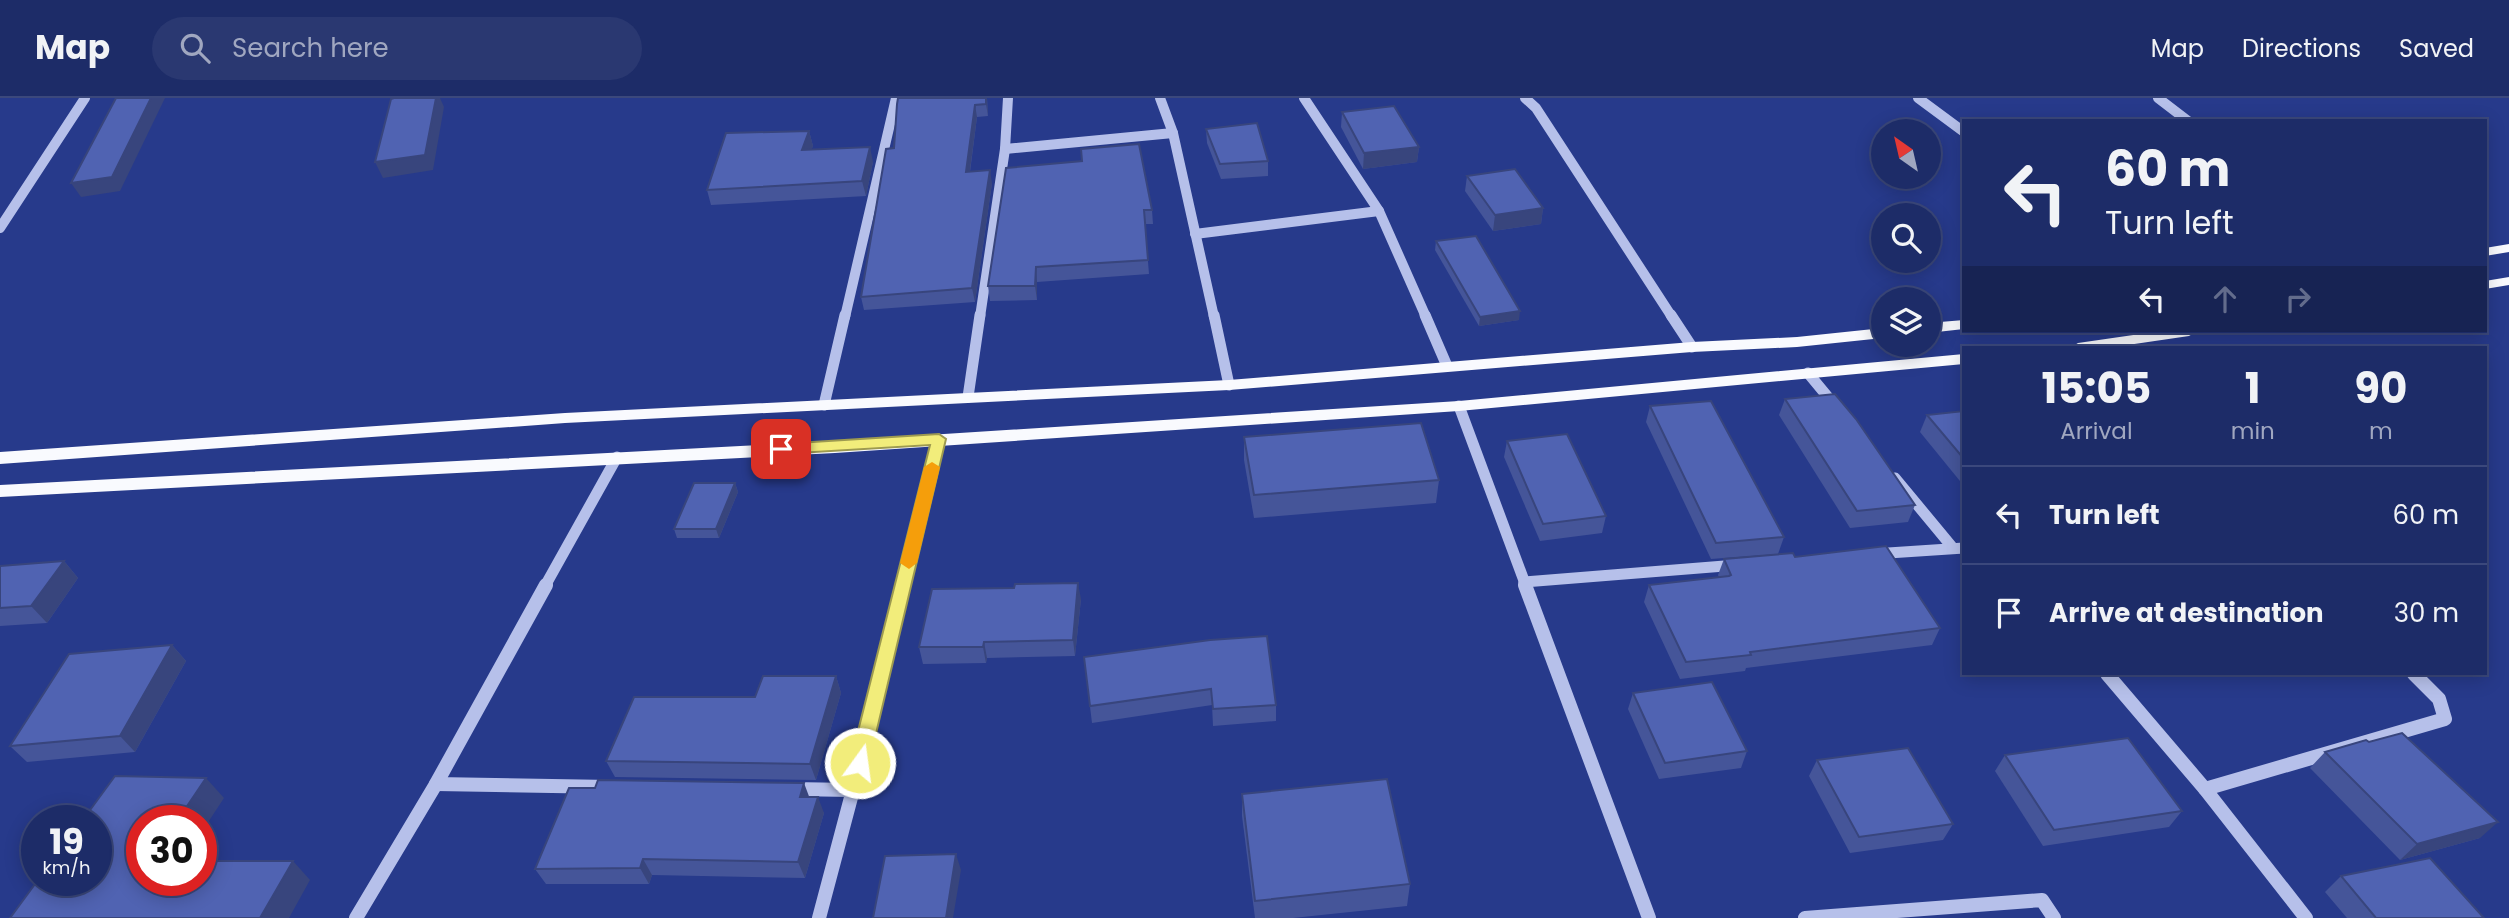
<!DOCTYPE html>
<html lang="en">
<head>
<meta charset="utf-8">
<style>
	:root { --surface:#1d2c68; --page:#2a3871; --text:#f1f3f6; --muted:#a0a7c0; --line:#3b487c }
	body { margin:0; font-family:Poppins,sans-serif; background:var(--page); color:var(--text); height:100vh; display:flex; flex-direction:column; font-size:26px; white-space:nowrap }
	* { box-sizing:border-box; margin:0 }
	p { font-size:23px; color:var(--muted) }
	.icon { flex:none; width:38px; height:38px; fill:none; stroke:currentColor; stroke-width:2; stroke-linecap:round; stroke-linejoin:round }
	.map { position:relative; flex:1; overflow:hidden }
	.sheet { position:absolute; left:1962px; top:248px; width:525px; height:329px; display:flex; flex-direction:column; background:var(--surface); border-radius:0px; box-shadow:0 4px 18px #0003,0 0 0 2px var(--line) }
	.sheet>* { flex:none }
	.banner { position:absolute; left:1962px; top:21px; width:525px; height:214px; border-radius:0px; box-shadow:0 4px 18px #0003,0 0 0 2px var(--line); background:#1d2c68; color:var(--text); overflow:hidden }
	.needle { width:46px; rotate:326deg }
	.tools { position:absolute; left:1871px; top:21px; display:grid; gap:14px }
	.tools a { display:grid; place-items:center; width:70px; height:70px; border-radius:50%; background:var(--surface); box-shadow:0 4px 18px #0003,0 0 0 2px var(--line); font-size:35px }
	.speed { position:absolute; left:21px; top:707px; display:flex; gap:14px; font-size:35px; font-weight:700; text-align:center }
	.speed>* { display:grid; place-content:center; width:91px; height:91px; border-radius:50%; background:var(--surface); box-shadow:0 4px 18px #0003,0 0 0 2px var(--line); line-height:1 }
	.speed small { font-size:18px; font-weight:400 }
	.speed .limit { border:10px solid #d22; background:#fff; color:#111 }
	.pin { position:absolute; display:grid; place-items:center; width:60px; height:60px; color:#fff; margin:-30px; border-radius:14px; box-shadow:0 4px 10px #0006 }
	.me { position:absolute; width:77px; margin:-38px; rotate:14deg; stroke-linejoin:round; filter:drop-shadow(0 0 5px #0008) }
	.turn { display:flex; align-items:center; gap:24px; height:147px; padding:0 28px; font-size:32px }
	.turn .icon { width:91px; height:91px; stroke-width:2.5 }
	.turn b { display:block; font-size:49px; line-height:60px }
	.lanes { display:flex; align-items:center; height:66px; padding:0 28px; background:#0003; justify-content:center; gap:35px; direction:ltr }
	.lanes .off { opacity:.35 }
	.eta { display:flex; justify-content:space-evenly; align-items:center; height:119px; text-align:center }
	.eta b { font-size:42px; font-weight:700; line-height:49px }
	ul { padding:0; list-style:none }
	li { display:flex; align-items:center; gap:21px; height:98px; padding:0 28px; border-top:2px solid var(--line) }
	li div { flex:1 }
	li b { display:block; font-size:26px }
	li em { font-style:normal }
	header { display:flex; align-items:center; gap:42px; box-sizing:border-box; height:98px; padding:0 35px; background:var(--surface); border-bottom:2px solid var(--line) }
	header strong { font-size:33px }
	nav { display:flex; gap:38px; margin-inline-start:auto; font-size:24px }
	.search { width:490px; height:63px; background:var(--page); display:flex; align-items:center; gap:18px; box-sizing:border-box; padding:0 24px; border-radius:38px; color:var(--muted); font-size:26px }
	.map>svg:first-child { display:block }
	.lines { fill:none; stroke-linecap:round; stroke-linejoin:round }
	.minor-far2 { stroke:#b6c0ea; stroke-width:10 }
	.minor-far1 { stroke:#b6c0ea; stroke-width:11 }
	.minor { stroke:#b6c0ea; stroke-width:14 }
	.major { fill:#f9fafe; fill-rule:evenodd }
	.wall { fill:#455599 }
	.shaded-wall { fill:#38457d }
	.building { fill:#5063b2; stroke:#38457d; stroke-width:2 }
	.route { fill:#f2ed7b; stroke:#9d9a50; stroke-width:2 }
	.slow { fill:#f59e0b }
</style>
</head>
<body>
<header>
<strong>Map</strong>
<div class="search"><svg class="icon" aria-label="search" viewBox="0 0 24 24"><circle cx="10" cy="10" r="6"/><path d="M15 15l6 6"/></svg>Search here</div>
<nav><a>Map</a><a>Directions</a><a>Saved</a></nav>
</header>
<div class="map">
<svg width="2509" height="820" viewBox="0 0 2509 820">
	<rect width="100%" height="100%" fill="#273a8b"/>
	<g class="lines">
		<g class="minor-far2">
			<polyline points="1160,0 1173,35 1214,219"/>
			<polyline points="1304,0 1379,113"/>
			<polyline points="1525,0 1536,10 1672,219"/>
			<polyline points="1918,0 1964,34"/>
			<polyline points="2158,0 2188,23"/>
			<polyline points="1005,51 1173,35"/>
			<polyline points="0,130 85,0"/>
			<polyline points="1195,136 1379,113 1426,219"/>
			<polyline points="845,219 896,0"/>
			<polyline points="980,219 1005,51 1008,0"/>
		</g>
		<g class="minor-far1">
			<polyline points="1214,217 1229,287"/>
			<polyline points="1425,217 1447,268"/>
			<polyline points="1671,217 1692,249"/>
			<polyline points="1808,275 1837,310"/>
			<polyline points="968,299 980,217"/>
			<polyline points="824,307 845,217"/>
			<polyline points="1459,308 1526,488"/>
			<polyline points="1895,380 1953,450"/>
			<polyline points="1873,456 1964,450"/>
			<polyline points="1524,484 1737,467"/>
			<polyline points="545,488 617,359"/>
			<polyline points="903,488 939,341"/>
		</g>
		<g class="minor">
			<polyline points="546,487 436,686 611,689"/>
			<polyline points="1525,487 1649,820"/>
			<polyline points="2107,576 2205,691 2445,621 2439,601 2414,576"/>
			<polyline points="790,691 853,692 819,820"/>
			<polyline points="2205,691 2306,820"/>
			<polyline points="853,692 903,487"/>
			<polyline points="356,820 436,686"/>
			<polyline points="1805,820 2042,802 2054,820"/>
		</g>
		<g class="major">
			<polygon points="2509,146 2509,154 2485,158 2485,150"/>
			<polygon points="2509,179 2509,187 2485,191 2485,183"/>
			<polygon points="1964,222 1964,231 1928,235 1928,225"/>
			<polygon points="1883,230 1883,240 1797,249 1692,254 1229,292 565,325 0,366 0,354 565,315 1229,282 1692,244 1797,239"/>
			<polygon points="2161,233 2197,233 2189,238 2107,250 2070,250 2078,245"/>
			<polygon points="1964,256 1964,266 1459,313 835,355 0,399 0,387 835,343 1459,303"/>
		</g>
	</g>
	<g class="wall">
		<polygon points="987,0 988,18 977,19 970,74 992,85 975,204 864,212 861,199 894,50"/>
		<polygon points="1342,14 1419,49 1417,64 1363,71 1341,29"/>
		<polygon points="1206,31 1268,63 1268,78 1221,81 1207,45"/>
		<polygon points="809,33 813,48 811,52 873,64 866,98 711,107 707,92"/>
		<polygon points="1006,70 1152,112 1153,126 1145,126 1149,176 1037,184 1037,202 990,203 988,188"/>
		<polygon points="1467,78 1543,110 1541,126 1493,133 1465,93"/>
		<polygon points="1436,143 1519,222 1479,228 1435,152"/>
		<polygon points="1785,301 1915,407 1908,424 1850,430 1779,317"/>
		<polygon points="1650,308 1784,439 1778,456 1711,461 1646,324"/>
		<polygon points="1964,313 1964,388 1920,334 1927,317"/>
		<polygon points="1244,339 1439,382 1436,405 1254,420 1244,362"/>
		<polygon points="1507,343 1606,418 1602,435 1540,443 1504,359"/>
		<polygon points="735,385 738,394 719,440 677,440 674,431"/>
		<polygon points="1795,459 1940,530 1932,547 1746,570 1745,573 1680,581 1644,504 1649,487 1719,479 1718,477 1724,461"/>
		<polygon points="64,463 78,480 47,525 0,528 0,468"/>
		<polygon points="1081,501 1075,558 987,560 986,565 923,566 919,549"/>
		<polygon points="172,547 186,563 135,654 27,664 10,648"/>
		<polygon points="1084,559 1276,607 1276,623 1213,628 1212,607 1092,625"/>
		<polygon points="836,578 841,595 816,682 615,679 606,663 755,599"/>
		<polygon points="1633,595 1747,653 1741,670 1659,681 1628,611"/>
		<polygon points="2325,654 2480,740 2400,762 2310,670"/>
		<polygon points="2005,657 2182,713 2169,729 2043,748 1995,673"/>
		<polygon points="1817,662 1953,726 1943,742 1850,755 1809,678"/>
		<polygon points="1242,696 1410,786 1407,808 1293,820 1255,820 1242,718"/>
		<polygon points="809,699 824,715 805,780 652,777 649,786 546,786 535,771"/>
		<polygon points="2341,778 2484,820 2347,820 2325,794"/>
	</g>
	<g class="shaded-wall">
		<polygon points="151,0 165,0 120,93 81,99 71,85"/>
		<polygon points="436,0 440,0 444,9 433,72 383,80 375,64"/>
		<polygon points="986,0 987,0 988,18 986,6"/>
		<polygon points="975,7 977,19 968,87 966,74"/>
		<polygon points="809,33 813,48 806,67 802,52"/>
		<polygon points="870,49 873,64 866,98 862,83"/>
		<polygon points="1419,49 1417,64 1363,71 1364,55"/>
		<polygon points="990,72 992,85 975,204 972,190"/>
		<polygon points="1543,110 1541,126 1493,133 1495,117"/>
		<polygon points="1036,169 1037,184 1037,202 1035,188"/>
		<polygon points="1520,213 1519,222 1479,228 1480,219"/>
		<polygon points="735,385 738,394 719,440 716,431"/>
		<polygon points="64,463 78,480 47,525 31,508"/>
		<polygon points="1078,485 1081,501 1075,558 1073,542"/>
		<polygon points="984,544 987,560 986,565 983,549"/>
		<polygon points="172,547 186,563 135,654 120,638"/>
		<polygon points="836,578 841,595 816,682 810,666"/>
		<polygon points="206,680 224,700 201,735 201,723 177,723"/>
		<polygon points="804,685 810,701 800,699"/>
		<polygon points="818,699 824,715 805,780 798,764"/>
		<polygon points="2498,724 2480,740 2400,762 2417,746"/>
		<polygon points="956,756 961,772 953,820 946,820"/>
		<polygon points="643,761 652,777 649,786 640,770"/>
		<polygon points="293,763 310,782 289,820 260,820"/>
	</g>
	<g class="building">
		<polygon points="116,0 151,0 112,79 71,85"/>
		<polygon points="394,0 436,0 425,57 375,64 391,1"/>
		<polygon points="898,0 986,0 986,6 975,7 966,74 990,72 972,190 861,199 886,51 894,50 897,6"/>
		<polygon points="1394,8 1419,49 1364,55 1342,14"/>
		<polygon points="1257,25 1268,63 1220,66 1206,31"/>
		<polygon points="809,33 802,52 870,49 862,83 707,92 726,35"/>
		<polygon points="1139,46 1152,112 1144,112 1148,162 1036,169 1035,188 988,188 1006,70 1082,63 1081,51"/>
		<polygon points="1515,71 1543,110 1495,117 1467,78"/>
		<polygon points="1476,138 1520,213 1480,219 1436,143"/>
		<polygon points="1835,296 1856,321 1915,407 1857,413 1785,301"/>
		<polygon points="1711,303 1784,439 1716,445 1650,308"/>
		<polygon points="1964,313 1964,361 1927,317"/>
		<polygon points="1421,325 1439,382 1254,397 1244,339"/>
		<polygon points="1567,336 1606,418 1543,426 1507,343"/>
		<polygon points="694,385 735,385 716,431 674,431"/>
		<polygon points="1886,448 1940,530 1750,554 1751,557 1686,564 1649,487 1729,478 1731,477 1724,461 1793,455 1795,459"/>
		<polygon points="64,463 31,508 0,510 0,468"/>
		<polygon points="1078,485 1073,542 984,544 983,549 919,549 932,491 1014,490 1015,486"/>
		<polygon points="1267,538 1276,607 1213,611 1211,591 1090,608 1084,559 1210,542"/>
		<polygon points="172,547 120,638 10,648 69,556"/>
		<polygon points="763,578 836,578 810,666 606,663 634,599 755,599"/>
		<polygon points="1712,584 1747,653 1665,665 1633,595"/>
		<polygon points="2402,635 2498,724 2417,746 2325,654 2366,642 2369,644"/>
		<polygon points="2128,640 2182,713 2054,732 2005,657"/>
		<polygon points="1908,650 1953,726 1859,739 1817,662"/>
		<polygon points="115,678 206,680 177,723 142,723 142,782 201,782 201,763 293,763 260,820 10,820 38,782 96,782 96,723 82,723"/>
		<polygon points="1387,681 1410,786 1255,803 1242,696"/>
		<polygon points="598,682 804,685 800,699 818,699 798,764 643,761 640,770 535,771 569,690 595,690"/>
		<polygon points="956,756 946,820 873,820 885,758"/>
		<polygon points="2430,760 2484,820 2376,820 2341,778"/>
	</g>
	<polygon class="route" points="939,336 946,341 869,665 866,671 860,673 853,671 850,665 930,347 781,356 773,351 781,346"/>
	<polygon class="slow" points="932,364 940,369 917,465 909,471 900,465 924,369"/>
</svg>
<div class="tools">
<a><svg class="needle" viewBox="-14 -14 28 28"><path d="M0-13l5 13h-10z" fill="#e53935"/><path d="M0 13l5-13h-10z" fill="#a0a7c0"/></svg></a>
<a><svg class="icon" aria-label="search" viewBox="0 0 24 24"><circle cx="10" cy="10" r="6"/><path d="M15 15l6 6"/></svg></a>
<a><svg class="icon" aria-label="layers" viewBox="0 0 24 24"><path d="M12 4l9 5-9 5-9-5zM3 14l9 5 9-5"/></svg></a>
</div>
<div class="speed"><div>19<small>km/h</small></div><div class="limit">30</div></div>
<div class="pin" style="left:781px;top:351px;background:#d93025"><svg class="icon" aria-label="arrive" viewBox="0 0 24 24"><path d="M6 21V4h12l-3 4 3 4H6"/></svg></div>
<svg class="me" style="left:860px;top:665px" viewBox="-20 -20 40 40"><circle r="17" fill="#f2ed7b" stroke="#fff" stroke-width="3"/><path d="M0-11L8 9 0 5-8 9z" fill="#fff"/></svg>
<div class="banner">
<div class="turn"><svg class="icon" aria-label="left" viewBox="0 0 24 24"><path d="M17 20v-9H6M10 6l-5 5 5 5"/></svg><div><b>60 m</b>Turn left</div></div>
<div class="lanes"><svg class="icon" aria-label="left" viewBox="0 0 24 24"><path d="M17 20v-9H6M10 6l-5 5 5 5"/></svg><svg class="icon off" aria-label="ahead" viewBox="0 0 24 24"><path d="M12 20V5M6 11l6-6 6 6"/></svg><svg class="icon off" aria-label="right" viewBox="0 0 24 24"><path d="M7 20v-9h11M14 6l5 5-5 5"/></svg></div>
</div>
<section class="sheet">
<div class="eta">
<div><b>15:05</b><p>Arrival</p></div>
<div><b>1</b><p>min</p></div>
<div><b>90</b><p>m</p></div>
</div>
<ul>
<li><svg class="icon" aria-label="left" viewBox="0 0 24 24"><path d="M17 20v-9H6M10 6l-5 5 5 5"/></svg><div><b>Turn left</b></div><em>60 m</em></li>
<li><svg class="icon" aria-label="arrive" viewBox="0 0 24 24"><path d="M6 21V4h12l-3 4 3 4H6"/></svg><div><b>Arrive at destination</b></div><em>30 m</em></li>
</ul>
</section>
</div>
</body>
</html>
